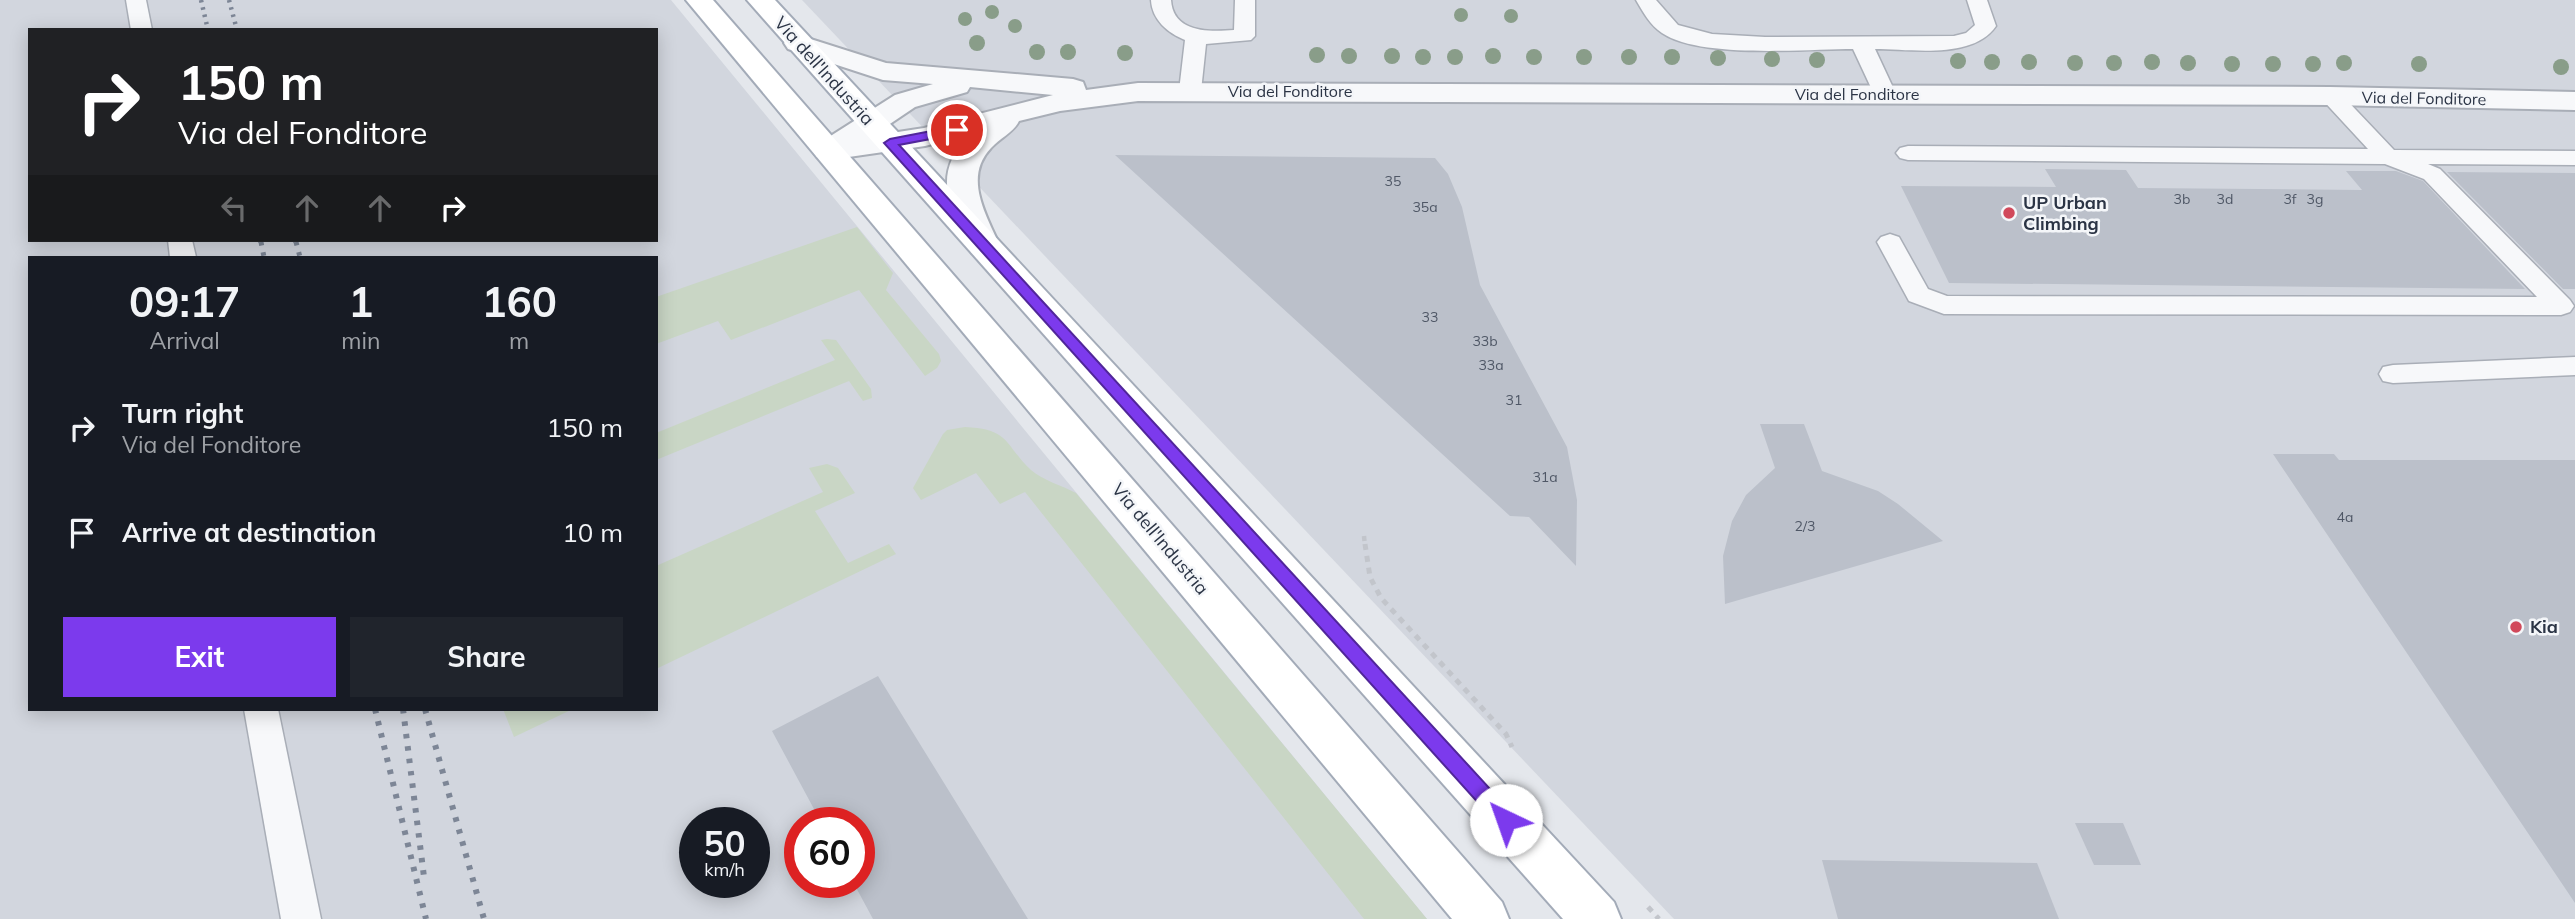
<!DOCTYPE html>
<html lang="en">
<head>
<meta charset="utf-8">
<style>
	:root { --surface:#171b24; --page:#20242c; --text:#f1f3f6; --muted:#9ea1a6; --accent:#7c3aed }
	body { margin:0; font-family:Mulish,sans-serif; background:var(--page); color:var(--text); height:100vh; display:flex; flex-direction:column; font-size:26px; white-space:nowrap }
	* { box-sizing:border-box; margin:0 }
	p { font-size:23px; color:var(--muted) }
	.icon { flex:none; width:38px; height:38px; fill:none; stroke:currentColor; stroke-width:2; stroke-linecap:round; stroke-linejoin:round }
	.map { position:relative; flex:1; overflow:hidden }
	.side { position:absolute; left:28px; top:256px; width:630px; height:455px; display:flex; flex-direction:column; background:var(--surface); border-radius:0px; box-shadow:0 4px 18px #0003 }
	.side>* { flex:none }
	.hud { position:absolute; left:28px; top:28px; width:630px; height:214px; border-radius:0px; box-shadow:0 4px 18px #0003; background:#202124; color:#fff; overflow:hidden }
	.speed { position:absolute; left:679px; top:807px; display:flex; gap:14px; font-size:35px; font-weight:700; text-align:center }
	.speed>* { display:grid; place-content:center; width:91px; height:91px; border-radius:50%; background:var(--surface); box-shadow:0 4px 18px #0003; line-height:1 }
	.speed small { font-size:18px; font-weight:400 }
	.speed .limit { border:10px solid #d22; background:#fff; color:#111 }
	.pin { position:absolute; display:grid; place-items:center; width:60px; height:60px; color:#fff; margin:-30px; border:4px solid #fff; border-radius:50%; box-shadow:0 2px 7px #0007 }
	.me { position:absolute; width:77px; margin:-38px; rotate:318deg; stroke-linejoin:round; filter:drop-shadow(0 0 5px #0008) }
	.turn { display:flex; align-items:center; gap:24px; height:147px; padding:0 35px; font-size:32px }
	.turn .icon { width:91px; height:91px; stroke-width:2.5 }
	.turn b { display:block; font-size:49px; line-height:60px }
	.lanes { display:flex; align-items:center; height:66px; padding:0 35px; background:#0003; justify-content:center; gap:35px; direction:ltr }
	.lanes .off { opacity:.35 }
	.eta { display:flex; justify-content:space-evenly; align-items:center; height:119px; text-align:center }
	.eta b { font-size:42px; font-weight:700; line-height:49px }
	.button { display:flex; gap:14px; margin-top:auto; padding:14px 35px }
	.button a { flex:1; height:80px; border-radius:0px; background:var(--accent); color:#fff; font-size:28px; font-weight:700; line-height:80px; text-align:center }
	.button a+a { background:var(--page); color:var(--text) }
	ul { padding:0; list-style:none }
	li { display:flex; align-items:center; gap:21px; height:105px; padding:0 35px }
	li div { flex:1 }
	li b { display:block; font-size:26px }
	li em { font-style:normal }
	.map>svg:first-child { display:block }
	.built { fill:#d2d6de; fill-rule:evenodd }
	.green { fill:#c9d6c5 }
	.building { fill:#bbc0ca }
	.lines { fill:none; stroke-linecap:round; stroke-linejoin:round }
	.service-casing { stroke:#a9aeb7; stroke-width:3 }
	.minor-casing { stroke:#a9aeb7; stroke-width:4 }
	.primary-casing { stroke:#a3abb8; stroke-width:4 }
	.path-far1 { stroke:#c2c5cb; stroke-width:4.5; stroke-dasharray:5 5; stroke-linecap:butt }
	.path { stroke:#c2c5cb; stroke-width:5; stroke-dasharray:6 6; stroke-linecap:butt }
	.service { fill:#f7f8fa; fill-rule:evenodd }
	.minor { fill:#f7f8fa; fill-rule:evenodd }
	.primary { fill:#fff; fill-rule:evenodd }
	.rail-far2 { stroke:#7d8696; stroke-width:4.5; stroke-dasharray:2.5 5; stroke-linecap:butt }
	.rail-far1 { stroke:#7d8696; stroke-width:5; stroke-dasharray:3.5 7; stroke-linecap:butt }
	.rail { stroke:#7d8696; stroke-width:6; stroke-dasharray:4.5 8; stroke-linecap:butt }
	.tree { fill:#899d89 }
	.route { fill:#7c3aed; stroke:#51269a; stroke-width:2 }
	.poi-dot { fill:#d1495b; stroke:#f4f6f9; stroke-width:2.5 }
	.labels { text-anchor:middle; stroke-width:5; stroke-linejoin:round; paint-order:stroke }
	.number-label { font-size:14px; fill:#4f5766 }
	.far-street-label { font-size:16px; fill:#2b3445; stroke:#f4f6f9 }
	.street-label { font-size:18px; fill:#2b3445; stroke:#f4f6f9 }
	.poi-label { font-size:18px; font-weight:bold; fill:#2b3445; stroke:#f4f6f9; text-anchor:start }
</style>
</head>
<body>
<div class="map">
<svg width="2575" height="919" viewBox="0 0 2575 919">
	<rect width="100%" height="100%" fill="#e4e7ec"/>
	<g class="built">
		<path d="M0,0H671L1427,919H0ZM30,30H656V240H30ZM30,257H656V709H30ZM695,822H754V882H695ZM800,822H859V882H800Z"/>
		<polygon points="802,0 2575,0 2575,919 1674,919"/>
	</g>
	<g class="green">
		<polygon points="857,227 893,273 886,290 939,354 941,361 937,368 925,376 859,290 731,340 718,321 656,344 656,297"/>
		<polygon points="827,339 836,340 871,389 872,398 863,401 849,381 656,460 656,433 835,360 821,340"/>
		<path d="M965,427C1011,429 1004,445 1031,470C1042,480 1063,486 1076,493L1427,919H1364L1025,492L1000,504L976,473L921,500L913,488L943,434L947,430Z"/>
		<polygon points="827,464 838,468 855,493 815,511 848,563 889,544 896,554 656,669 656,566 823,492 809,468"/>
		<polygon points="503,709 573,709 514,737"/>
	</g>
	<g class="building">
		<polygon points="1115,155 1435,158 1448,174 1462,207 1480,285 1567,447 1577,500 1576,566 1529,517 1510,516"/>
		<polygon points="2045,169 2126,170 2138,188 2362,190 2346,171 2396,171 2423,181 2525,289 1949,283 1901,186 2056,187"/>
		<polygon points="2447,172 2575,173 2575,289 2563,289"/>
		<polygon points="1760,424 1804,424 1822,471 1878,491 1898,504 1943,541 1725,604 1723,556 1732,521 1746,495 1775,468"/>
		<polygon points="2273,454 2334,454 2339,460 2575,460 2575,903"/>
		<polygon points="878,676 1028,919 873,919 853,882 859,882 859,822 821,822 772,731"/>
		<polygon points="2075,823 2123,823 2141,865 2094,865"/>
		<polygon points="1822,860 2037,863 2059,919 1838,919"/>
	</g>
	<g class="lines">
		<defs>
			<g id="service">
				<polygon points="126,0 146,0 152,30 131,30"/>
				<path d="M1151,0H1171C1173,33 1209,32 1234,30L1235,0H1255V36L1251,40L1206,44L1201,91L1198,96H1182L1179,91L1185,40C1168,33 1152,20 1151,0Z"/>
				<path d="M1636,0H1656L1678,25L1712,34L1765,37L1954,36L1966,33L1975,25L1967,0H1987L1996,26C1973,60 1911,49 1875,49L1896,94L1893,99H1877L1874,94L1853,49C1807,49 1700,59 1662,33C1650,25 1643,12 1636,0Z"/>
				<polygon points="2330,89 2338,91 2394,150 2575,151 2575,165 2428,164 2440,169 2570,300 2574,306 2570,312 2561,315 1944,314 1909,301 1877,242 1881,237 1890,234 1899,237 1928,289 1947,296 2537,297 2424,179 2385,164 1908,160 1900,158 1896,153 1900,148 1908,146 2368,149 2319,96 2322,91"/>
				<polygon points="168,240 192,240 196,257 170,257"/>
				<polygon points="2575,357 2575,375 2393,383 2383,381 2379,374 2383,367 2393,365"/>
				<polygon points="244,709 278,709 321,919 281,919"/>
			</g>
			<path id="minor" d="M798,35L886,63L1073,79L1083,82L1086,90L1138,83L2330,87L2575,92V110L2330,105L1138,101L1060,111L1019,121C1014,132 1000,138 991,148C963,177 986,215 1000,246L996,253L984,256L972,253L968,246C948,203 932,173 970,134L925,146L828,160L817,157L813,151L817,145L825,143L829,137L895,95L933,84L883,80L788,49L784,43L788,37ZM970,87L1053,95L924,128L872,136L915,107L967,92Z"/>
			<g id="primary">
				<polygon points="686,0 713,0 1502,902 1509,919 1452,919"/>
				<polygon points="747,0 775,0 1614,902 1621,919 1563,919"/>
			</g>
		</defs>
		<use href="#service" class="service-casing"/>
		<use href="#minor" class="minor-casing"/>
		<use href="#primary" class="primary-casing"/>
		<polyline class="path-far1" points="1364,536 1365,546"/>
		<g class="path">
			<polyline points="1365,544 1370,577 1381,598 1506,734 1512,747"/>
			<polyline points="1648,907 1659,919"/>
		</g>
		<use href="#service" class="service"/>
		<use href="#minor" class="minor"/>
		<use href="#primary" class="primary"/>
		<g class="rail-far2">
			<polyline points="201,0 208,30"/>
			<polyline points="229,0 237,30"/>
			<polyline points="260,240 261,244"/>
			<polyline points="295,240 296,244"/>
		</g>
		<g class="rail-far1">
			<polyline points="261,242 264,257"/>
			<polyline points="296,242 300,257"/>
		</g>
		<g class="rail">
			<polyline points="375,709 426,919"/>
			<polyline points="403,709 424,877"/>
			<polyline points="425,709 484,919"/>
		</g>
	</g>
	<g class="tree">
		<circle cx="992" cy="12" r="7"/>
		<circle cx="1461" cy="15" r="7"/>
		<circle cx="1511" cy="16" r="7"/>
		<circle cx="965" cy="19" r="7"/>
		<circle cx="1015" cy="26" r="7"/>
		<circle cx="977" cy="43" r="8"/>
		<circle cx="1037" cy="52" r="8"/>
		<circle cx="1068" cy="52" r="8"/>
		<circle cx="1125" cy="53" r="8"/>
		<circle cx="1317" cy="55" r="8"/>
		<circle cx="1349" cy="56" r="8"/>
		<circle cx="1392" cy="56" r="8"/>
		<circle cx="1493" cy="56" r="8"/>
		<circle cx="1423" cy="57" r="8"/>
		<circle cx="1455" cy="57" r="8"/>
		<circle cx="1534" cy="57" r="8"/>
		<circle cx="1584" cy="57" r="8"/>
		<circle cx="1629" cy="57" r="8"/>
		<circle cx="1672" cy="57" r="8"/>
		<circle cx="1718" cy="58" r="8"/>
		<circle cx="1772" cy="59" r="8"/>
		<circle cx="1817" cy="60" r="8"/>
		<circle cx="1958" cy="61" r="8"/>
		<circle cx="1992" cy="62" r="8"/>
		<circle cx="2029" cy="62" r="8"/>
		<circle cx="2152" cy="62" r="8"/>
		<circle cx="2075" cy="63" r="8"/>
		<circle cx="2114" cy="63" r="8"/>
		<circle cx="2188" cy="63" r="8"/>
		<circle cx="2344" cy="63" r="8"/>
		<circle cx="2232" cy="64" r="8"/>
		<circle cx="2273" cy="64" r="8"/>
		<circle cx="2313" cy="64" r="8"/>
		<circle cx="2419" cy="64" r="8"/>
		<circle cx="2561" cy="67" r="8"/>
	</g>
	<polygon class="route" points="957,126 964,130 962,133 899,145 1513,814 1516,820 1513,826 1506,829 1499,826 884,143 890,139"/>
	<g class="poi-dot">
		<circle cx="2009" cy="213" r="7"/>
		<circle cx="2516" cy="627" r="7"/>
	</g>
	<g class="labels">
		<g class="number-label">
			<text x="1393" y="186">35</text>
			<text x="2182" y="204">3b</text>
			<text x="2225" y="204">3d</text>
			<text x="2290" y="204">3f</text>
			<text x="2315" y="204">3g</text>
			<text x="1425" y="212">35a</text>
			<text x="1430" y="322">33</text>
			<text x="1485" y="346">33b</text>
			<text x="1491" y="370">33a</text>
			<text x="1514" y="405">31</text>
			<text x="1545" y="482">31a</text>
			<text x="2345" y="522">4a</text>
			<text x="1805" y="531">2/3</text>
		</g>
		<g class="far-street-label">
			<text x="1290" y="97">Via del Fonditore</text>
			<text x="1857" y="100">Via del Fonditore</text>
			<text transform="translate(2424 98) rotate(1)" y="6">Via del Fonditore</text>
		</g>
		<g class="street-label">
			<text transform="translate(824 71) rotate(48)" y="6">Via dell'Industria</text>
			<text transform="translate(1160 539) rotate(50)" y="6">Via dell'Industria</text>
		</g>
		<g class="poi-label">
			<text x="2023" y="209">UP Urban<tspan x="2023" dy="21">Climbing</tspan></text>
			<text x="2530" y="633">Kia</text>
		</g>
	</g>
</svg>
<div class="speed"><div>50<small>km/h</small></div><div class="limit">60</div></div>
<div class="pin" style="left:957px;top:130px;background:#d93025"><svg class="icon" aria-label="arrive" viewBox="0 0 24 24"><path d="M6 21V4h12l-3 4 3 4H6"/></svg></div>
<svg class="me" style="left:1506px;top:820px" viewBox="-20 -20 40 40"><circle r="19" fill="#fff"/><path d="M0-13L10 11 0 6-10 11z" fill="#7c3aed"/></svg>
<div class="hud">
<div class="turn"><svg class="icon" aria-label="right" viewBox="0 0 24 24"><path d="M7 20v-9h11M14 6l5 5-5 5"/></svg><div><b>150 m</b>Via del Fonditore</div></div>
<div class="lanes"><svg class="icon off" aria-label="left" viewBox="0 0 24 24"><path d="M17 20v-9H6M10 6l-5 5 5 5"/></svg><svg class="icon off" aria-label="ahead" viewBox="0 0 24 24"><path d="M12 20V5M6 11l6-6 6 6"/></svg><svg class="icon off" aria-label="ahead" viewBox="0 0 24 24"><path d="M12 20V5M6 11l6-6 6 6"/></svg><svg class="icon" aria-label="right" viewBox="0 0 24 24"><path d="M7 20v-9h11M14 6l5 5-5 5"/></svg></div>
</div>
<section class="side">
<div class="eta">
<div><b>09:17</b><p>Arrival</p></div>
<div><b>1</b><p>min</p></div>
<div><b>160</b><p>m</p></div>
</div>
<ul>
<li><svg class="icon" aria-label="right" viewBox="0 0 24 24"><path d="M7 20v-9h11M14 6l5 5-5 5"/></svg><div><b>Turn right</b><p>Via del Fonditore</p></div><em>150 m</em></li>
<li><svg class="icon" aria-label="arrive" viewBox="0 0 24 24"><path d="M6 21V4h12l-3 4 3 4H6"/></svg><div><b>Arrive at destination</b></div><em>10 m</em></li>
</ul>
<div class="button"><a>Exit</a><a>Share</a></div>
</section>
</div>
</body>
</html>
